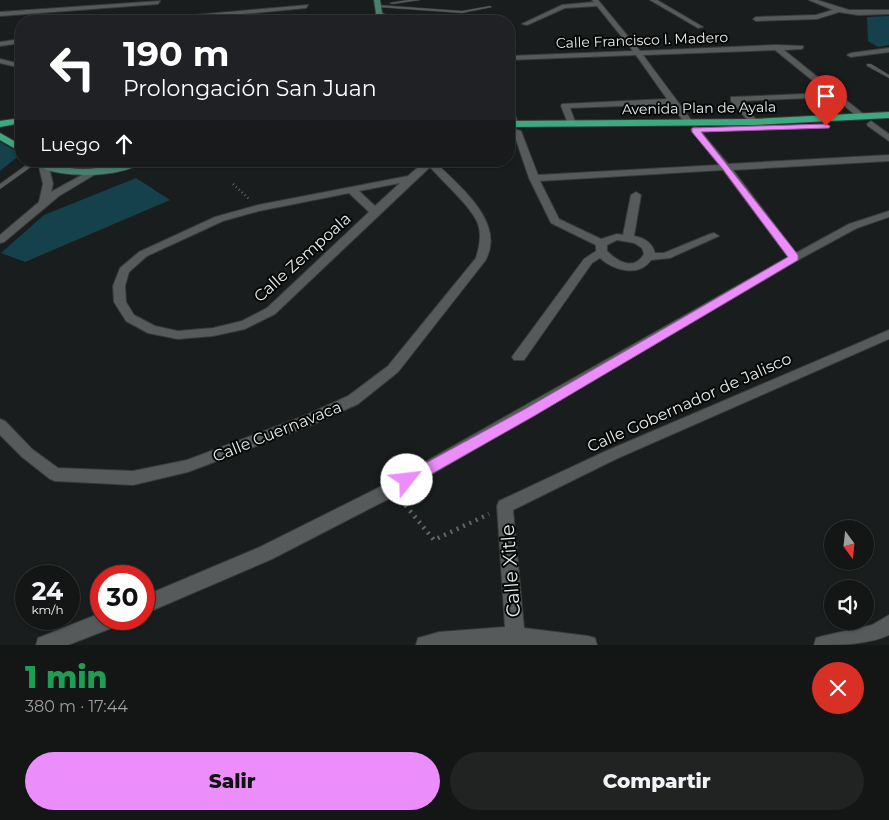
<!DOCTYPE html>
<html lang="es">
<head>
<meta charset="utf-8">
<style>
	:root { --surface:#141616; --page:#212323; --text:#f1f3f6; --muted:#9d9fa1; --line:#333535; --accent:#eb8dfb }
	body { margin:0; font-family:Montserrat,sans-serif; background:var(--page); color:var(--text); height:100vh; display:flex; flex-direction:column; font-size:19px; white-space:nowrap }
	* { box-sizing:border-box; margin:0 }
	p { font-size:16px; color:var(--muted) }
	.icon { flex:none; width:28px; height:28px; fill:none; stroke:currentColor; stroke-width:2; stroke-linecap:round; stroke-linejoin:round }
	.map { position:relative; height:645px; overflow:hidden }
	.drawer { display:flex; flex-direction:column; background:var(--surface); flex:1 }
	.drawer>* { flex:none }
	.banner { position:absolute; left:15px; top:15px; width:500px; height:152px; border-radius:20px; box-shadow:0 1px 4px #0004,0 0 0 1px var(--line); background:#202124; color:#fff; overflow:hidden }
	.needle { width:32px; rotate:165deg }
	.fabs { position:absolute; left:824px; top:520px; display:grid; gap:10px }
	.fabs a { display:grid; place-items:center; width:50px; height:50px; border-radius:50%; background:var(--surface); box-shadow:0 1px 4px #0004,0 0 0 1px var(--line); font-size:25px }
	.speed { position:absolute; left:15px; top:565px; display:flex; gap:10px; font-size:25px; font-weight:700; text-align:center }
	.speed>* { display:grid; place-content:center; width:65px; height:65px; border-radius:50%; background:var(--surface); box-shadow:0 1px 4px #0004,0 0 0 1px var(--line); line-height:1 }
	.speed small { font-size:12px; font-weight:400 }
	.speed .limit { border:8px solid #d22; background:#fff; color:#111 }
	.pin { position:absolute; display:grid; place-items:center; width:42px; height:42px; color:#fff; margin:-51px -21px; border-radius:50% 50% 50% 0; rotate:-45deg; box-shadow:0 0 5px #0007 }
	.pin .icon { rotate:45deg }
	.me { position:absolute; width:55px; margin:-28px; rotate:61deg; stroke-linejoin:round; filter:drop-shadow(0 0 4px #0008) }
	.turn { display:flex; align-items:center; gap:18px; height:105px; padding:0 25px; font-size:22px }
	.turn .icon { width:65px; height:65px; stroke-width:2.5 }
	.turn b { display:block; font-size:35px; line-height:42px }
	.then { display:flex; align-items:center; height:48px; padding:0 25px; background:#0003; gap:10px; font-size:19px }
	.round { display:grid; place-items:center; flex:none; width:52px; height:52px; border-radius:26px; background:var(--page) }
	.headline { display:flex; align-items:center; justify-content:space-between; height:85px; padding:0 25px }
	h1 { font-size:30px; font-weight:800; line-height:38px; color:#1e9e55 }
	.button { display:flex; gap:10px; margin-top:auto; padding:10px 25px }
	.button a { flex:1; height:58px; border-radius:30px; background:var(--accent); color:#111; font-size:20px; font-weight:800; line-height:58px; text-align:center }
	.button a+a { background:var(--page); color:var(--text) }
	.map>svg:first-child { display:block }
	.building { fill:#14414b }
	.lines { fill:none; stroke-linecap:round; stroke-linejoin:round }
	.service-casing { stroke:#373a39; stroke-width:1 }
	.minor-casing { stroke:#373a39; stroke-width:2 }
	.secondary-casing { stroke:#373a39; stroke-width:2 }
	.primary-casing { stroke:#373a39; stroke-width:2 }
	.path-far1 { stroke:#626565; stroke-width:2.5; stroke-dasharray:1 3; stroke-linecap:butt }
	.path { stroke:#626565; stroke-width:4.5; stroke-dasharray:2 5; stroke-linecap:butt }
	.service { fill:#565a5a; fill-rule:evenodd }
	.minor { fill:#565a5a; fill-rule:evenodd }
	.secondary { fill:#49816e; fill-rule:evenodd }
	.primary { fill:#3ca981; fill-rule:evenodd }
	.route { fill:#eb8dfb; stroke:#995ca3 }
	.labels { text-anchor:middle; stroke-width:4; stroke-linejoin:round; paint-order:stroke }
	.far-street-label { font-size:14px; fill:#e8ebea; stroke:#060707 }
	.street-label { font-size:16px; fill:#e8ebea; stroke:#060707 }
	.near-street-label { font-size:19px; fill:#e8ebea; stroke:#060707 }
</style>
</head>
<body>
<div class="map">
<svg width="889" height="645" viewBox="0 0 889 645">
	<rect width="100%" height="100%" fill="#1a1d1d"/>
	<g class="building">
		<polygon points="889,16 889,45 878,47 868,41 867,17"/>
		<polygon points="0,142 21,154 0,171"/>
		<polygon points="136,178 170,200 25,262 1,253 44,215"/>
	</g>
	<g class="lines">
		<defs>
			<g id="service">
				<polygon points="408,0 420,0 392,4 390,3"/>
				<polygon points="377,5 462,11 490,6 492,7 462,13 378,7"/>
				<polygon points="867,64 871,64 889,75 889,78 867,66"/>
				<polygon points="32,161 38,162 0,189 0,184"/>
			</g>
			<g id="minor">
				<polygon points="592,0 598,0 640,51 776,45 803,46 803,48 801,49 784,50 867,117 860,119 834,97 740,101 758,122 751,124 731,101 731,97 828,93 775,50 643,55 692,121 692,125 686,125 671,104 570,108 576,124 569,126 561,106 562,104 667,99 636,55 509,60 509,56 633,51 597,6 565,8 527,25 522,24 562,5 594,2"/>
				<polygon points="650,0 657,0 703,27 698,28"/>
				<polygon points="809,0 817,0 849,10 889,10 889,14 858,15 839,12 817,19 756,21 753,19 756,17 816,15 833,10"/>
				<polygon points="160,1 158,4 0,16 0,12"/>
				<polygon points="308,5 306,8 168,21 147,21 150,19"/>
				<polygon points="377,12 381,12 396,21 389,21 377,14"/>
				<polygon points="21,39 21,43 0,46 0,42"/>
				<polygon points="889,48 889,52 851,57 847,55 851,53"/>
				<polygon points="0,59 21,64 21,68 0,63"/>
				<polygon points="509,106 513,108 518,124 517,126 510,124"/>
				<polygon points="871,121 889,134 889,141 868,126 867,124"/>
				<path d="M695,127L698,128L728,164L889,155V161L733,170L796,253L849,224L889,211V217L857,228L798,260L398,494L272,559L144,614V596L260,547L386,484L788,257L723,170L540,181L559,219L601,239L617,234L623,235L631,195L636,192L641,195L634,236C645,238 652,243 655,253H664L710,234L714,233L719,236L670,258L651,260C639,278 613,270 600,258L592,263L524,360H514L512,357L514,354L584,259L596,251V245L551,223L529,178L513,131L514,129L521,131L538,175L719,165L691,130ZM617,240L634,243L642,248L644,254C634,271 618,262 607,251V245Z"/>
				<path d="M425,161H434C459,186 507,223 485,261L398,372L358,404L314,424L188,472L133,485L55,481L50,479L22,457L0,435V419L5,421L32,449L58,468L133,471L187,460L304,416L348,396L388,366L476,258C479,247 482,236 478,224C472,207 442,181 430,167L275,314L245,329L213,336L178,339L148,333L126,321L114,302L113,286L120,268L139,252L215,217L258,205L408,176ZM400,183L375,206L359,191ZM349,193L369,212L267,308L242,321L213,328L178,331L155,326L134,315L126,302L125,286L129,272L147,256L223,221L259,211Z"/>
				<polygon points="44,164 49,167 53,184 51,192 91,170 94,169 99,172 59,196 4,242 0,243 0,235 39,202 43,184 39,167"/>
				<polygon points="889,330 889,339 616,459 513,510 524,628 588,636 595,638 597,645 416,645 418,638 439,632 505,627 497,506 499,501 606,451"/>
				<polygon points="101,613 101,619 119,619 117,626 68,645 36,645 38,638"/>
				<path d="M889,615V635C868,645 838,645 814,645L816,638L823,636L872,625Z"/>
			</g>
			<g id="secondary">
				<polygon points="374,0 380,0 382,13 378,21 372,21 376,13"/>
				<path d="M30,161C47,161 63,169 83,169C104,169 124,161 144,161C123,179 50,180 30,161Z"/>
			</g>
			<g id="primary">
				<polygon points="889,112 889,118 754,125 509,127 509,121 754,119"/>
				<polygon points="21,118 21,123 0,127 0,121"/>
				<polygon points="0,133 21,145 21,152 0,140"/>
			</g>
		</defs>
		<use href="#service" class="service-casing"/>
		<use href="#minor" class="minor-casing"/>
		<use href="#secondary" class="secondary-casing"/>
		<use href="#primary" class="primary-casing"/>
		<polyline class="path-far1" points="233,184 249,199"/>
		<polyline class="path" points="401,500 434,540 489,514"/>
		<use href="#service" class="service"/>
		<use href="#minor" class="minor"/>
		<use href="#secondary" class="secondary"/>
		<use href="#primary" class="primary"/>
	</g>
	<polygon class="route" points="826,124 830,126 829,128 701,132 798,255 798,260 534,416 412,485 407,486 402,485 400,480 402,476 525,409 788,257 722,168 692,132 692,128"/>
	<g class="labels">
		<g class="far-street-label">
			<text transform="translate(642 40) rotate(-2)" y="5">Calle Francisco I. Madero</text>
			<text transform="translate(699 108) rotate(-1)" y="5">Avenida Plan de Ayala</text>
		</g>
		<g class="street-label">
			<text transform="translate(302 257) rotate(-42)" y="6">Calle Zempoala</text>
			<text transform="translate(689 402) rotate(-24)" y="6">Calle Gobernador de Jalisco</text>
			<text transform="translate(277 431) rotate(-22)" y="6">Calle Cuernavaca</text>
		</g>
		<g class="near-street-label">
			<text transform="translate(510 571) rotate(-94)" y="7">Calle Xitle</text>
		</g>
	</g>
</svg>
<div class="fabs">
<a><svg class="needle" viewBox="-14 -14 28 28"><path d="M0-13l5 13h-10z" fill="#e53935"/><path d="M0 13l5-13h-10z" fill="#9d9fa1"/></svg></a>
<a><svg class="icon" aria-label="sound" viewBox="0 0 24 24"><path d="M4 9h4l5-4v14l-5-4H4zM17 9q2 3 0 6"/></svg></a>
</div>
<div class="speed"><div>24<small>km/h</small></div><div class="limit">30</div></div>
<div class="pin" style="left:826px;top:126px;background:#d93025"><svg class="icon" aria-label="arrive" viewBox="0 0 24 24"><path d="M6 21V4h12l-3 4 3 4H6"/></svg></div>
<svg class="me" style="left:407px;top:480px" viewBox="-20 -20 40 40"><circle r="19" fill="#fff"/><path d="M0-13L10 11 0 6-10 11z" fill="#eb8dfb"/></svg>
<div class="banner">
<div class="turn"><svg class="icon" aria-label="left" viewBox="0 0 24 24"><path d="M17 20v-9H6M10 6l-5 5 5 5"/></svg><div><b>190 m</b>Prolongación San Juan</div></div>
<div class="then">Luego<svg class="icon" aria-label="ahead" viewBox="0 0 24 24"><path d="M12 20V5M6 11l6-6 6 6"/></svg></div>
</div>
</div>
<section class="drawer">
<div class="headline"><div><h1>1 min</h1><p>380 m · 17:44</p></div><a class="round" style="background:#d93025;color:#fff"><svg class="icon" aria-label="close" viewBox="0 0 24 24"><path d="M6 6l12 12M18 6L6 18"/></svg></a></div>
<div class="button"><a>Salir</a><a>Compartir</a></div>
</section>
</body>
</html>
